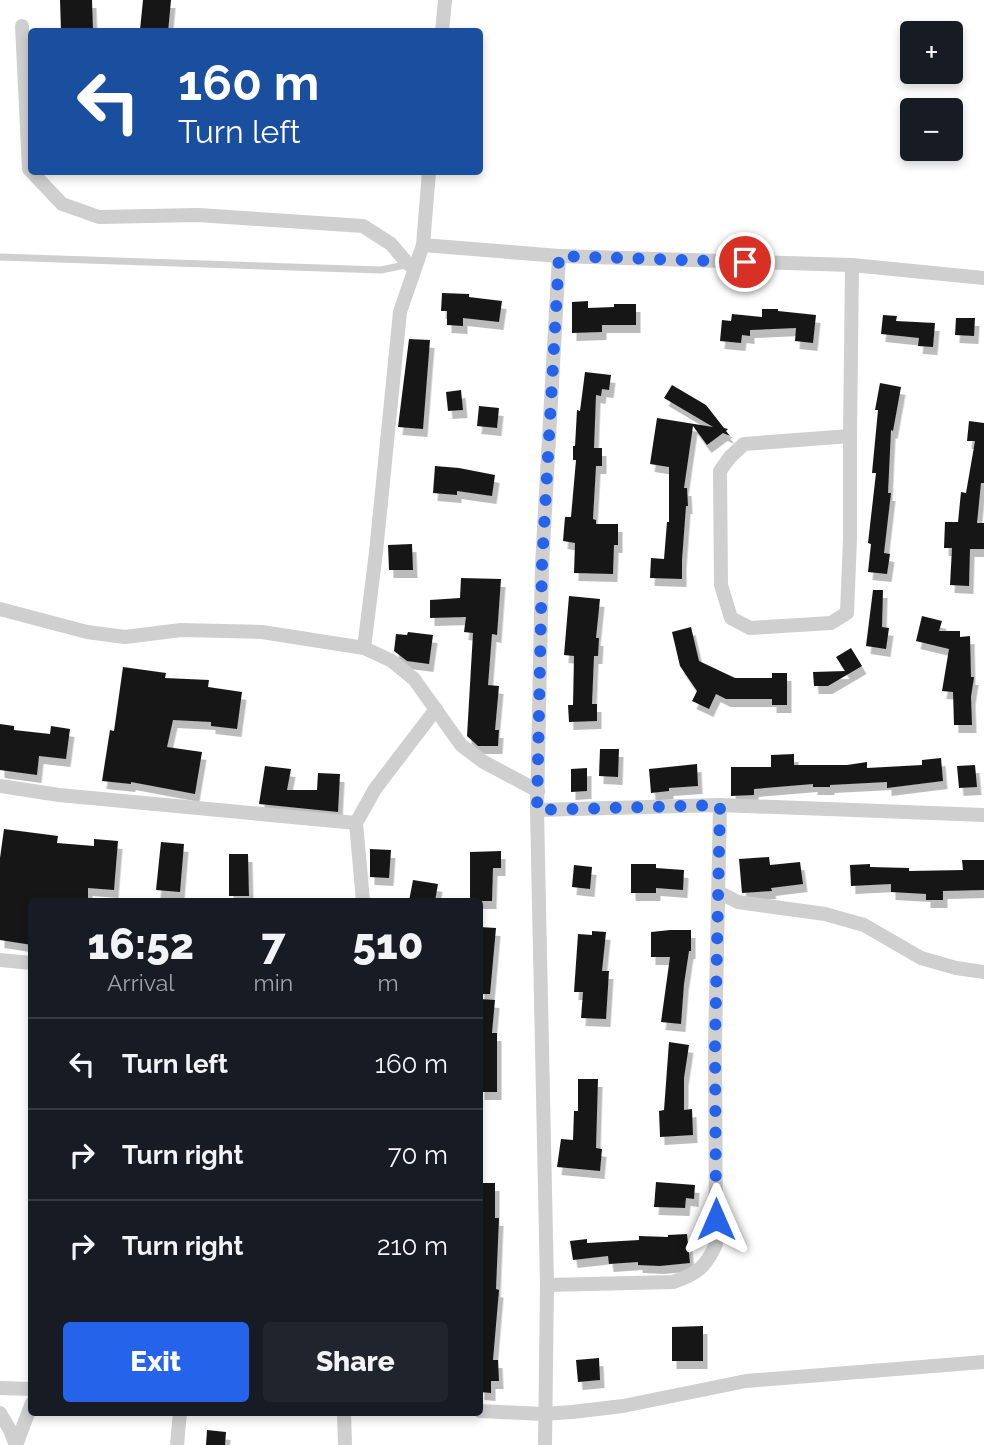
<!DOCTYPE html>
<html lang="en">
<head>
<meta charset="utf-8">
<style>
	:root { --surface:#171b24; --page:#20242c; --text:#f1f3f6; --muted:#9ea1a6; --line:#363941; --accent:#2563eb }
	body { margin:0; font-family:Raleway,sans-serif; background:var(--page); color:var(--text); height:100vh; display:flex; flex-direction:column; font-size:26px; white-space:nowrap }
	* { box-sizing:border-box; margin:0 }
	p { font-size:23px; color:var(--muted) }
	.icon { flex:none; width:38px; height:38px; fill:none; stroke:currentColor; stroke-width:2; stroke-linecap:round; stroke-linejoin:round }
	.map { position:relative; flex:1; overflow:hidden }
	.side { position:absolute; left:28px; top:898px; width:455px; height:518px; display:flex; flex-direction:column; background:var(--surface); border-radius:7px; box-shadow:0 4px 10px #0003 }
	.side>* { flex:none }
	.top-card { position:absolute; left:28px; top:28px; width:455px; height:147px; border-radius:7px; box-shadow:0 4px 10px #0003; background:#1a4fa0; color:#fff; overflow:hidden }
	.fabs { position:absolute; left:900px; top:21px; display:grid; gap:14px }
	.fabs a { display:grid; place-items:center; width:63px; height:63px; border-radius:7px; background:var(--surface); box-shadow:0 4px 10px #0003; font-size:35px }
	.pin { position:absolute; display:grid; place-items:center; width:60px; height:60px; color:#fff; margin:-30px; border:4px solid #fff; border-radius:50%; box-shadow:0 2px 7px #0007 }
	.me { position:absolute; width:77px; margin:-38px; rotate:0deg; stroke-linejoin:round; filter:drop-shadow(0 0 5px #0008) }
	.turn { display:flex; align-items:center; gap:24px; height:147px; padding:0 35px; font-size:32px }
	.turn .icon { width:91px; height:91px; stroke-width:2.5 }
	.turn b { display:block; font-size:49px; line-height:60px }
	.eta { display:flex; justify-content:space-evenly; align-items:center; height:119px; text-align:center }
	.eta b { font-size:42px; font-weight:800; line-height:49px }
	.action { display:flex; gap:14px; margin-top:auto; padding:14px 35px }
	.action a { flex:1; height:80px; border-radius:7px; background:var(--accent); color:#fff; font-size:28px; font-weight:800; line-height:80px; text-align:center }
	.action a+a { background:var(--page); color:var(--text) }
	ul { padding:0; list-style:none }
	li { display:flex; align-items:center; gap:21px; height:91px; padding:0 35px; border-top:2px solid var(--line) }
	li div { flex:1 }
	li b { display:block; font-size:26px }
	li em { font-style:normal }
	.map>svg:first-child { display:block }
	.building { fill:#191919; filter:url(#shadow) }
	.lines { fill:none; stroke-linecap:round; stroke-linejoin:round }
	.service { stroke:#cfcfcf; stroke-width:7 }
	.minor { stroke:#cfcfcf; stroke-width:14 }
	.route { stroke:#2563eb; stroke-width:12; stroke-dasharray:0 21.6 }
</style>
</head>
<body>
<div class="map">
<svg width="984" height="1445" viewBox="0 0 984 1445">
	<defs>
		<filter id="shadow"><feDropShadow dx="4.5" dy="8" stdDeviation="0" flood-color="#0004"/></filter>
	</defs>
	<rect width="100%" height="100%" fill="#fff"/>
	<g class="building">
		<polygon points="60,0 92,0 93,30 61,31"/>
		<polygon points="143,0 171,0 168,32 140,30"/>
		<polygon points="442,293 469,294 469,297 502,301 499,322 463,318 463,326 447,325 447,311 441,311"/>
		<polygon points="588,301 588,308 614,307 614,304 636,304 636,325 602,325 602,332 572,333 572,302"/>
		<polygon points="762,309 778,309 778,311 816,315 813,343 795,341 796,328 750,330 750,336 742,335 741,343 720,341 722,320 731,321 732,314 762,317"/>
		<polygon points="883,315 897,316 896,321 935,323 933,347 918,346 919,338 881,334"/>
		<polygon points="956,318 975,318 974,336 955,335"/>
		<polygon points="409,339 430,340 423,429 398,427"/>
		<polygon points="585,372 611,375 609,390 602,389 601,396 596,395 594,448 602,448 602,466 596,466 593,519 596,520 596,524 618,524 618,545 614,545 613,574 574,573 575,543 563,541 565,517 571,517 576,460 573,460 573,446 575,446 577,410 580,411"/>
		<polygon points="880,383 901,387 893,431 891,430 888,493 891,493 884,553 890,554 887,574 868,572 871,544 868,543 876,473 872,473 878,410 875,410"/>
		<polygon points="672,385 706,405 724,428 728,429 726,431 730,436 723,433 707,445 693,426 684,488 687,488 688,506 686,506 682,560 682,579 650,578 651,558 664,559 667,522 669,522 669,467 650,464 657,418 713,427 664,398"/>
		<polygon points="461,390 463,410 448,411 446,392"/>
		<polygon points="479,406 499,408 497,428 477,426"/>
		<polygon points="969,421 984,423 984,483 981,483 977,523 984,523 984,549 970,549 969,586 950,585 952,548 944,548 945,522 958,522 961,492 966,493 975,441 967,441"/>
		<polygon points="435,466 459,468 495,475 492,496 457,491 457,495 433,493"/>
		<polygon points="412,544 413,570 389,570 388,545"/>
		<polygon points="461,578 501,579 497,635 492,634 488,685 499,686 495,730 499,730 498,746 478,746 467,736 473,633 464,632 466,617 430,618 430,600 460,598"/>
		<polygon points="873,590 883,590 882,627 889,628 886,649 866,646"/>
		<polygon points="569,596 600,599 596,638 599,638 598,656 594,656 592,704 597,704 597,721 569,722 568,705 573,705 574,656 564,655"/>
		<polygon points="922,616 942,621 939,631 960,631 960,637 970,636 971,677 974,677 971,697 972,725 954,725 953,692 942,691 949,649 916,641"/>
		<polygon points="691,627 699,661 735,678 772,678 772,673 787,673 787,705 772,705 772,699 726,699 716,694 709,709 692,701 697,691 680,666 672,632"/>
		<polygon points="408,632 433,635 429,664 407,661 394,651 396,634 407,635"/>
		<polygon points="851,648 862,666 828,686 814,686 813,672 845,671 836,657"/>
		<polygon points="123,667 166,673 165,678 209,680 208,687 242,692 237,729 211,726 211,722 173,720 167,747 202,752 195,794 131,782 131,784 102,781 110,730 114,731"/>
		<polygon points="0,724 14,726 14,730 50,734 51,726 70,729 66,759 39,756 37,775 0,770"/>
		<polygon points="600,749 619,749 618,777 599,776"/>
		<polygon points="794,754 794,765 847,765 867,762 867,768 922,765 922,760 941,758 943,781 887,788 887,782 830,785 830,787 813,787 813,784 754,789 754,795 731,796 731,767 771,767 771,755"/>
		<polygon points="697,764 698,786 669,788 669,791 651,793 649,769"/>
		<polygon points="975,765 977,787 959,788 957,766"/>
		<polygon points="265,766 291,769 287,790 317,790 318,773 340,774 338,812 259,804"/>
		<polygon points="587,768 587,791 571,792 571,769"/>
		<polygon points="4,829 58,836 57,843 94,846 94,839 118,841 114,890 88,888 88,901 32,901 32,945 0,940 0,858"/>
		<polygon points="161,842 184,844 180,892 156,890"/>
		<polygon points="370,849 391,850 389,878 370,877"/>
		<polygon points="501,851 501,868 493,868 492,901 470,901 470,852"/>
		<polygon points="229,854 248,854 249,896 229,896"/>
		<polygon points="769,857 770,865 800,862 803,884 771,888 772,891 742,893 739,859"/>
		<polygon points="962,860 984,860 984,890 943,891 943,900 926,900 926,894 891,892 891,884 851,886 850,865 870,864 870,867 909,868 909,871 963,870"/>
		<polygon points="631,864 656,864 656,868 684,870 683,890 656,888 656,893 631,893"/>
		<polygon points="574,865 592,867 590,889 572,887"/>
		<polygon points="413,880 438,884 435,901 409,901"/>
		<polygon points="480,927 496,928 490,994 480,994"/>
		<polygon points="670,930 691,930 691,951 689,951 684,984 681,1024 661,1022 670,957 651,957 651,932"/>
		<polygon points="592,931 606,932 602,971 609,971 606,1019 581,1018 583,992 574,992 578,934 592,935"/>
		<polygon points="480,999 495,1000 492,1033 497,1033 497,1092 480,1092"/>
		<polygon points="669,1042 689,1045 684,1078 684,1110 692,1109 693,1135 660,1137 659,1111 664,1110"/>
		<polygon points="578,1079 598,1079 596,1148 602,1149 600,1171 557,1167 561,1139 573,1140 574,1111 578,1111"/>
		<polygon points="656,1182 695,1185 694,1199 686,1198 685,1208 654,1207"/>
		<polygon points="480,1183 495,1183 495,1218 499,1218 496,1289 499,1290 493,1360 498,1360 499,1381 491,1381 491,1393 480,1392"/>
		<polygon points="687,1234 690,1263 660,1266 638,1265 638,1262 609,1264 608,1256 573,1260 570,1241 587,1239 587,1243 639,1240 639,1236 668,1237 668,1235"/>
		<polygon points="703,1326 703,1361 672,1361 672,1327"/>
		<polygon points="599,1358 600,1380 578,1382 576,1360"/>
		<polygon points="207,1430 226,1432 225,1445 206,1445"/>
	</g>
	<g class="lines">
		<polyline class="service" points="0,257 381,270 410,264"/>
		<g class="minor">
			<polyline points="22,26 29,169 62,204 99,217 198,215 363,226 391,244 408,264"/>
			<polyline points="442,32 445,0"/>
			<polyline points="429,172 423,245 559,256"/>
			<polygon points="850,436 850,539 847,613 831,623 750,628 731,618 721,585 720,471 730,457 744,444"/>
			<polyline points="850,436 852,265"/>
			<polyline points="0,609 87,632 125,637 181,630 262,632 364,648 392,661 414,679 461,745 482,761 538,791"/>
			<polyline points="364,648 376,552 400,312 423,245"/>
			<polyline points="0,786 59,795 356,823"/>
			<polyline points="537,810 720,805 984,815"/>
			<polyline points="720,893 738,902 825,914 864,925 921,958 956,968 984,972"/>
			<polyline points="363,901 356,823 375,789 436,709"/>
			<polyline points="0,960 32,963"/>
			<path d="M547,1285L673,1282C697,1274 706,1267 716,1244L715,1044L720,805"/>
			<polyline points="0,1388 32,1389"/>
			<polyline points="480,1411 543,1414 572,1412 623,1406 746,1381 984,1362"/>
			<polyline points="344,1412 345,1445"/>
			<polyline points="0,1413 10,1430 16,1445"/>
			<polyline points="16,1445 32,1403"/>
			<polyline points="177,1445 180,1412"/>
			<polyline points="545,1445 547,1285 537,810 542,565 559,256 852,265 984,278"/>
		</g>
	</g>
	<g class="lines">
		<polyline class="route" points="716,1219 715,1044 720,805 537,810 542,565 559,256 745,262"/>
	</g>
</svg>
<div class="fabs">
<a>+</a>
<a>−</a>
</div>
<div class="pin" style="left:745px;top:262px;background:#d93025"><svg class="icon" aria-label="arrive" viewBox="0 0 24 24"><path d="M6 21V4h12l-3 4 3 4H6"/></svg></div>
<svg class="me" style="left:716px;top:1219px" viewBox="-20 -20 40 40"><path d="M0-17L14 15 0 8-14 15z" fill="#2563eb" stroke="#fff" stroke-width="4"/></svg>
<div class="top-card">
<div class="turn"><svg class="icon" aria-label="left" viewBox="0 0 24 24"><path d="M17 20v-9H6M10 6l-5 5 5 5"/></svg><div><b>160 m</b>Turn left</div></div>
</div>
<section class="side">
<div class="eta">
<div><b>16:52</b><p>Arrival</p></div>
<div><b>7</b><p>min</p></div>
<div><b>510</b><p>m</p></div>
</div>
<ul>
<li><svg class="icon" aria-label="left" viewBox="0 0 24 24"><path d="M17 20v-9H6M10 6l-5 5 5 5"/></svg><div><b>Turn left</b></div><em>160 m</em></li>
<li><svg class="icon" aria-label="right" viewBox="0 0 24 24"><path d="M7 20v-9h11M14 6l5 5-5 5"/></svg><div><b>Turn right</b></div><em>70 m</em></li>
<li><svg class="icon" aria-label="right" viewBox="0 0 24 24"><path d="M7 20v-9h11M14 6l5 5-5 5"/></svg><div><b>Turn right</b></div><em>210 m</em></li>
</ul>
<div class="action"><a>Exit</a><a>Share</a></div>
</section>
</div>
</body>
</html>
